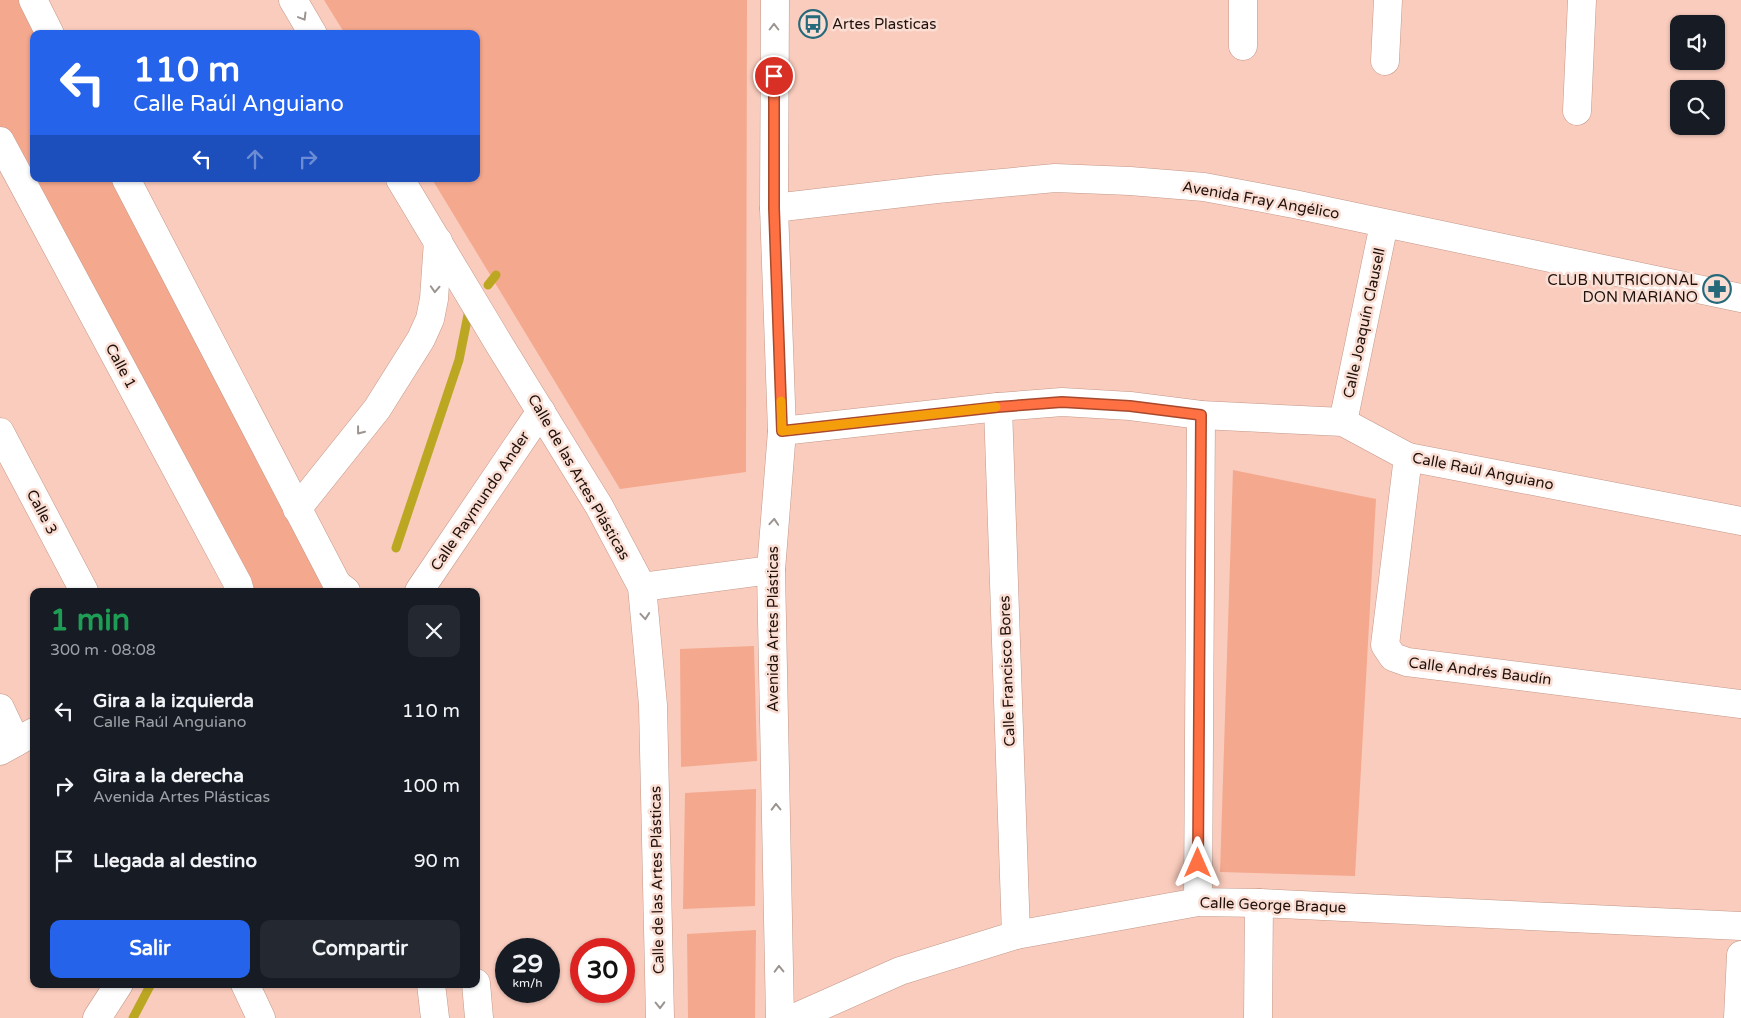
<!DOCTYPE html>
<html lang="es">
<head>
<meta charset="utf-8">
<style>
	:root { --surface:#171b24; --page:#242831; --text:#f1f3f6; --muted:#9ea1a6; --accent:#2563eb }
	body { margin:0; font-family:"Varela Round",sans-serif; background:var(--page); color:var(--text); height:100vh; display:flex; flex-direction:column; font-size:19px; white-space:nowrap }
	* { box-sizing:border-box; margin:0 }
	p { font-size:16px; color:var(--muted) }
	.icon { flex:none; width:28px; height:28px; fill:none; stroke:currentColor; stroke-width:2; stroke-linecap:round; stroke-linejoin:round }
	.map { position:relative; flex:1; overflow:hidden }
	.panel { position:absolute; left:30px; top:588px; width:450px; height:400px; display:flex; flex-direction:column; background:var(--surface); border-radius:10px; box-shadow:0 1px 4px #0004 }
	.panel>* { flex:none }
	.top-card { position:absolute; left:30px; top:30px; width:450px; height:152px; border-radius:10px; box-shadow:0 1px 4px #0004; background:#2563eb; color:#fff; overflow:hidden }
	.controls { position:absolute; left:1670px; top:15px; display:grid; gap:10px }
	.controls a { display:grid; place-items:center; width:55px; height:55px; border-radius:10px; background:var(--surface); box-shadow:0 1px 4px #0004; font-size:25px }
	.speed { position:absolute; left:495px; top:938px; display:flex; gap:10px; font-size:25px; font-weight:700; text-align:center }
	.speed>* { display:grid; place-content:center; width:65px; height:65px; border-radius:50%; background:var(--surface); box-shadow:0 1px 4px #0004; line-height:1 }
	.speed small { font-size:12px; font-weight:400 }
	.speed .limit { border:8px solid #d22; background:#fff; color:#111 }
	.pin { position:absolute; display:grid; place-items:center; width:42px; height:42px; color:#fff; margin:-21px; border:2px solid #fff; border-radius:50%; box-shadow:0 1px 5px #0007 }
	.me { position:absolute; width:55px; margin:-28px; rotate:0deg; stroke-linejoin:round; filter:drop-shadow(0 0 4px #0008) }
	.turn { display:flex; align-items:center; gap:18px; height:105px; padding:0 20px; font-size:22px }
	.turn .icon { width:65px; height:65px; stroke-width:2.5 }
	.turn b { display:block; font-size:35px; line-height:42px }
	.lanes { display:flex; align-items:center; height:48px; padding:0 20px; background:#0003; justify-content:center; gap:25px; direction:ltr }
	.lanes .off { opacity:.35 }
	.round { display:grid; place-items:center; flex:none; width:52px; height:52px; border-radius:10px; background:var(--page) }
	.headline { display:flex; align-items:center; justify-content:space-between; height:85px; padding:0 20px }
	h1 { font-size:30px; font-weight:700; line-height:38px; color:#1e9e55 }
	.cta { display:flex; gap:10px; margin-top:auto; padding:10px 20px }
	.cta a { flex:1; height:58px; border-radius:10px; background:var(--accent); color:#fff; font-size:20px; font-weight:700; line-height:58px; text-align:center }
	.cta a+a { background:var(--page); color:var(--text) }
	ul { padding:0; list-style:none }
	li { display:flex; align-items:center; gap:15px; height:75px; padding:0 20px }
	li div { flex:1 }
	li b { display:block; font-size:19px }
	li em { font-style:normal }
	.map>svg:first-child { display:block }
	.green { fill:#f4a88e }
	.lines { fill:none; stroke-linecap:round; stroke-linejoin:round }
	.stream { stroke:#bca722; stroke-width:9 }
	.minor-casing { stroke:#c39889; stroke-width:29 }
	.minor { stroke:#fff; stroke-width:28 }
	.oneway { stroke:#9b9491 }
	.route-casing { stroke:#a6492c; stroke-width:12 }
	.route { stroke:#ff7043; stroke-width:9 }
	.slow { stroke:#f59e0b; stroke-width:9 }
	.labels { text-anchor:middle; stroke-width:5; stroke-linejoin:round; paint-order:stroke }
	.poi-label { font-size:15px; fill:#20110b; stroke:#faded4; text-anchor:start }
	.street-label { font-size:15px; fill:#20110b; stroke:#faded4 }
</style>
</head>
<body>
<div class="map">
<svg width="1741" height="1018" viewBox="0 0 1741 1018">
	<rect width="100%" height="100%" fill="#faccbd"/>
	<g class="green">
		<polygon points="0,0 30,0 47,34 34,34 34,179 121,179 327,591 244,591 0,134"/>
		<polygon points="324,0 747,0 746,472 620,489 432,179 476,179 476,34 345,34"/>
		<polygon points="1233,470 1376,499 1355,876 1220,872"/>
		<polygon points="754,646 757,761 681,767 680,649"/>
		<polygon points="756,789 755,906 683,909 685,793"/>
		<polygon points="756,930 755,1018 688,1018 687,934"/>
	</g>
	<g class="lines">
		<g class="stream">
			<polyline points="488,285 496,275"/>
			<polyline points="396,548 459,360 469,310"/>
			<polyline points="133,1018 151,984"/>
		</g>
		<defs>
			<g id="minor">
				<polyline points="33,0 50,34"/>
				<polyline points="293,0 313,34"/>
				<polyline points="775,0 774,208 782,431 771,570 780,1018"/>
				<polyline points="1243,46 1243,0"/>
				<polyline points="1385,61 1388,0"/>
				<polyline points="1577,111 1582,0"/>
				<polyline points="0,141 238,584 240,591"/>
				<polyline points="126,179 337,584 346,591"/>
				<polyline points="400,179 499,344 599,506 642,587 653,705 660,1018"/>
				<polyline points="774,208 937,189 1055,178 1130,181 1204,187 1294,204 1741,298"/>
				<polyline points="998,407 1016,935"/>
				<polyline points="1343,422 1384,224"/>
				<polyline points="782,431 998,407 1062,402 1130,406 1201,415 1343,422 1408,457 1741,521"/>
				<polyline points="0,432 84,591"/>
				<polyline points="1408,457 1385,645 1393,657 1407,662 1741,704"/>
				<polyline points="297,509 377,409 421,339 430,319 434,299 438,241"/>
				<polyline points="642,587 771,570"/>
				<polyline points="419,591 541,411"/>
				<polyline points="0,708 16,742"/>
				<polyline points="0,751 34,732"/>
				<polyline points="1198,902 1201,415"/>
				<polyline points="476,983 479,1018"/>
				<polyline points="245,984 261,1018"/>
				<polyline points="431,984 435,1018"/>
				<polyline points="97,1018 119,984"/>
				<polyline points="794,1018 900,971 1016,935 1198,902 1259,903 1741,926"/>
				<polyline points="1258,1018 1259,903"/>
				<polyline points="1738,1018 1741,955"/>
			</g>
		</defs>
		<use href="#minor" class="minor-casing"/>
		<use href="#minor" class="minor"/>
	</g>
	<defs><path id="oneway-chevron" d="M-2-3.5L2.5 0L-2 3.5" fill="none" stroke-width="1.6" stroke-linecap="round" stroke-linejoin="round" transform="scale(1.25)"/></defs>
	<g class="oneway">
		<use href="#oneway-chevron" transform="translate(303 17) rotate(59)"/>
		<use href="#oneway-chevron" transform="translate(774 27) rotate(-90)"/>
		<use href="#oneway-chevron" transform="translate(435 289) rotate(93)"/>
		<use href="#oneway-chevron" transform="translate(360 431) rotate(128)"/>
		<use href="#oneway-chevron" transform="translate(774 522) rotate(-86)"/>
		<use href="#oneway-chevron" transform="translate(645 616) rotate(85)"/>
		<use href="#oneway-chevron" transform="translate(776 807) rotate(-91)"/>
		<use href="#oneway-chevron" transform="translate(779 969) rotate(-91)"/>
		<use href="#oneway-chevron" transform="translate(660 1005) rotate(89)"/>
	</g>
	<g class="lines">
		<defs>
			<polyline id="route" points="774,76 774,208 782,431 998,407 1062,402 1130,406 1201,415 1198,863"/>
		</defs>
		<use href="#route" class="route-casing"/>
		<use href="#route" class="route"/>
		<polyline class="slow" points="781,401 782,431 996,407"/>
	</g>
	<defs>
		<symbol id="bus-ring" viewBox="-11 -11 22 22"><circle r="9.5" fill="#faded4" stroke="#26697b" stroke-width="1.5"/><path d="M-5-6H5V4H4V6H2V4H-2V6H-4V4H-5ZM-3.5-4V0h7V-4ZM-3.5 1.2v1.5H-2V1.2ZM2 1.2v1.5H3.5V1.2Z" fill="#26697b"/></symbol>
		<symbol id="pharmacy-ring" viewBox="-11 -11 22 22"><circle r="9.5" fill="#faded4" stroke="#26697b" stroke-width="1.5"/><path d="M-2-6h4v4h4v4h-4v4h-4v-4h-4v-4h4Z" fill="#26697b"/></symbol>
	</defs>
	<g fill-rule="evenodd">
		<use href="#bus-ring" x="797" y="8" width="32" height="32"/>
		<use href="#pharmacy-ring" x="1701" y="273" width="32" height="32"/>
	</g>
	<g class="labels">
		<g class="poi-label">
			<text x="832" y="29">Artes Plasticas</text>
			<text x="1698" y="285" text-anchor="end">CLUB NUTRICIONAL<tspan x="1698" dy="17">DON MARIANO</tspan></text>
		</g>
		<g class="street-label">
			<text transform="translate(1261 200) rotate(10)" y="5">Avenida Fray Angélico</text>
			<text transform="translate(1364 323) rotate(-78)" y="5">Calle Joaquín Clausell</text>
			<text transform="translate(121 366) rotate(62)" y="5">Calle 1</text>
			<text transform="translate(1483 471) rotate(11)" y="5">Calle Raúl Anguiano</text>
			<text transform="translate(579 477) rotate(60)" y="5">Calle de las Artes Plásticas</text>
			<text transform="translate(480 501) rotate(-56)" y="5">Calle Raymundo Ander</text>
			<text transform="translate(42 512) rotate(62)" y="5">Calle 3</text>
			<text transform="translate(773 629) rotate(-90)" y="5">Avenida Artes Plásticas</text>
			<text transform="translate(1007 671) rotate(-92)" y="5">Calle Francisco Bores</text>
			<text transform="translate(1480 671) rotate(7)" y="5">Calle Andrés Baudín</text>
			<text transform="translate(657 880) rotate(-91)" y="5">Calle de las Artes Plásticas</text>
			<text transform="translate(1273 905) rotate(2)" y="5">Calle George Braque</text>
		</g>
	</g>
</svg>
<div class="controls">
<a><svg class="icon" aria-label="sound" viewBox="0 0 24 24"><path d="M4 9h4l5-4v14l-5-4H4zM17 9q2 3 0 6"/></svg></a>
<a><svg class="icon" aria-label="search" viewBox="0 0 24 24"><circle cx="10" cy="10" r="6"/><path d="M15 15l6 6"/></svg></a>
</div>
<div class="speed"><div>29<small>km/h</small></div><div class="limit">30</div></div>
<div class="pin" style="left:774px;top:76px;background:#d93025"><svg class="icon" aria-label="arrive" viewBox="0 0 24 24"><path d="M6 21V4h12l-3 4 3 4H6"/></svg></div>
<svg class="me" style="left:1198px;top:863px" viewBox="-20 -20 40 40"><path d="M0-17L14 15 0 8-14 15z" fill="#ff7043" stroke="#fff" stroke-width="4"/></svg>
<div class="top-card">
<div class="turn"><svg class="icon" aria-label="left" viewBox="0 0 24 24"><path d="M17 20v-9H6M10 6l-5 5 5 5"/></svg><div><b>110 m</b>Calle Raúl Anguiano</div></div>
<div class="lanes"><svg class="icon" aria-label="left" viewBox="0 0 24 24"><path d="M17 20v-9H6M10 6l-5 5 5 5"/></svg><svg class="icon off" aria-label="ahead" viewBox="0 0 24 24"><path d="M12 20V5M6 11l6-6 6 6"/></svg><svg class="icon off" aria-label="right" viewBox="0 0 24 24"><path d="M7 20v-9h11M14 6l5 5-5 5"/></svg></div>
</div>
<section class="panel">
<div class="headline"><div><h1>1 min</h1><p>300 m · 08:08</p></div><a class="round"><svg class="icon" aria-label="close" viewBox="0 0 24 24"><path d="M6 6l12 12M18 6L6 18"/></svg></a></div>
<ul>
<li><svg class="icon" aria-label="left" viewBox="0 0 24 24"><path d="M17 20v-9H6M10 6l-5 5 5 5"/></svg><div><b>Gira a la izquierda</b><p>Calle Raúl Anguiano</p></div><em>110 m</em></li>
<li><svg class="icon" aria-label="right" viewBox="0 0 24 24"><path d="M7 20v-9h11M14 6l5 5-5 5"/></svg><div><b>Gira a la derecha</b><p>Avenida Artes Plásticas</p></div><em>100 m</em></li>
<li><svg class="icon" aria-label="arrive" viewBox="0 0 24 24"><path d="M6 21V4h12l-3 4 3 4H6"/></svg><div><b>Llegada al destino</b></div><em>90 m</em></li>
</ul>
<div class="cta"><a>Salir</a><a>Compartir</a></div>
</section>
</div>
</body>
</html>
